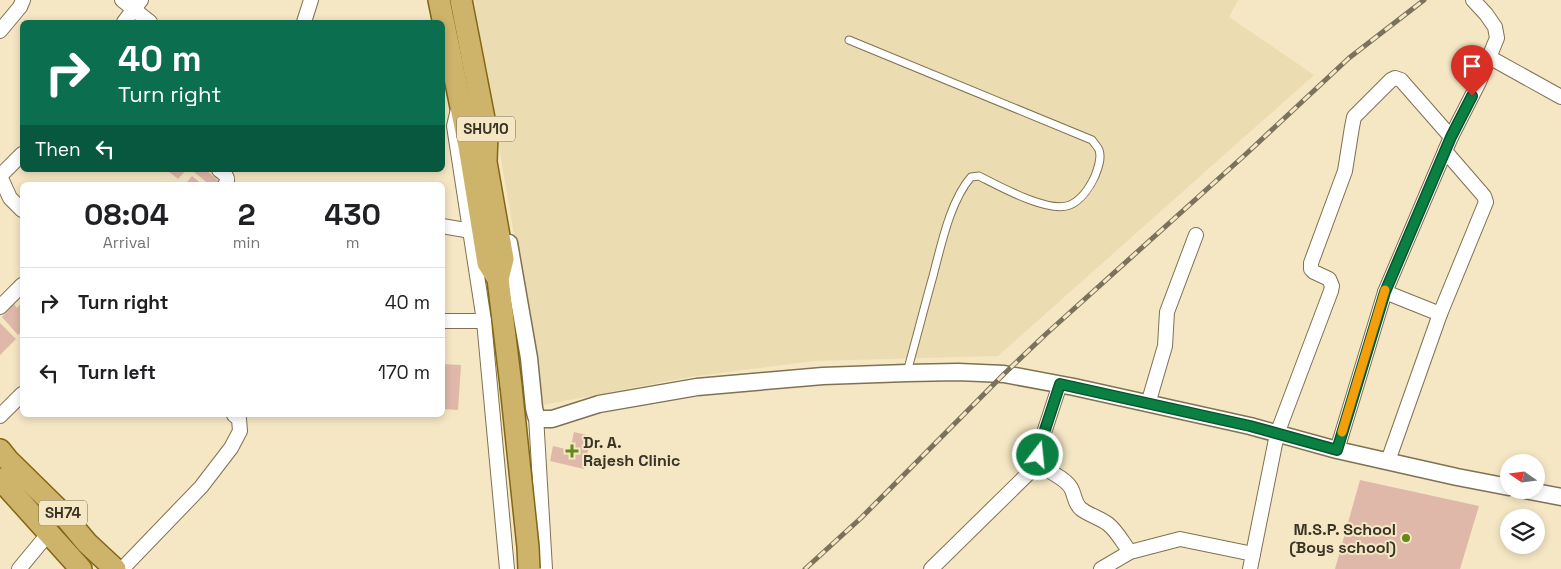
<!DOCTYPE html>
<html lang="en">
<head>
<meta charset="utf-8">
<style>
	:root { --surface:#fff; --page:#f2f2f2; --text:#202124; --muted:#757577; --line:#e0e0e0 }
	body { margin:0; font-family:"Space Grotesk",sans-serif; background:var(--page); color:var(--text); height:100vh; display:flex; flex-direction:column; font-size:19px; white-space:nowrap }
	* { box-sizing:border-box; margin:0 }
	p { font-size:16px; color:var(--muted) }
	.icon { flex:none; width:28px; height:28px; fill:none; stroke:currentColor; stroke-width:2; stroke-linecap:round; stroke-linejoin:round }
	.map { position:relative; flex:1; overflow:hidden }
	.panel { position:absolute; left:20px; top:182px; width:425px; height:235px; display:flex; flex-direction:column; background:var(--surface); border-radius:8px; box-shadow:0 2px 8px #0003 }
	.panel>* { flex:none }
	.hud { position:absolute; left:20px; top:20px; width:425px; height:152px; border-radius:8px; box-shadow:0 2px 8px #0003; background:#0b6e4f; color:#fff; overflow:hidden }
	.needle { width:32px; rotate:284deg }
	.buttons { position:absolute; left:1500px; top:454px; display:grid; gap:10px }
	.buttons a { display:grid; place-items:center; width:45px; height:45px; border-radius:50%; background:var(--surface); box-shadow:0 2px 8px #0003; font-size:25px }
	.pin { position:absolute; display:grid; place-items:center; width:42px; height:42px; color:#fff; margin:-51px -21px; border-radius:50% 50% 50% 0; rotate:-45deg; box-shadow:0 0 5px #0007 }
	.pin .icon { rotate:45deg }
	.me { position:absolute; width:55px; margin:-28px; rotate:16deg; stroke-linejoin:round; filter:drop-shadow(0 0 4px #0008) }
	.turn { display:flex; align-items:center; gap:18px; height:105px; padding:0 15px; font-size:22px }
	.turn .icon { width:65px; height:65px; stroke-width:2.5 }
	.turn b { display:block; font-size:35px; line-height:42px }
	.then { display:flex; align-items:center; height:48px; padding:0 15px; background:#0003; gap:10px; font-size:19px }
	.eta { display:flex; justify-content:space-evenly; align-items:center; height:85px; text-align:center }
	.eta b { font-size:30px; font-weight:600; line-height:35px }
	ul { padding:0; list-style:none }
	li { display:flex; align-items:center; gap:15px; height:70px; padding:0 15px; border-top:1px solid var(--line) }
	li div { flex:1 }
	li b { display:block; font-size:19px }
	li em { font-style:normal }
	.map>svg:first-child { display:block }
	.built { fill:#ecdcb1 }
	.building { fill:#dfb8aa }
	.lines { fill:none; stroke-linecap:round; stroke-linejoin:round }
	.service-casing { stroke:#7f7252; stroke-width:9 }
	.minor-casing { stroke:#7f7252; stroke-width:16 }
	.tertiary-casing { stroke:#7f7252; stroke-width:19 }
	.primary-casing { stroke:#846512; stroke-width:24 }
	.service { stroke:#fff; stroke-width:7 }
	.minor { stroke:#fff; stroke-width:14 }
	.tertiary { stroke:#fff; stroke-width:16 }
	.primary { stroke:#ceb36b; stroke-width:21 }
	.rail-casing { stroke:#7a725c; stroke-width:5 }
	.rail { stroke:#f5e7c4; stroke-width:3; stroke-dasharray:9; stroke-linecap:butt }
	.primary-bridge-casing { stroke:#846512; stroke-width:24; stroke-linecap:butt }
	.primary-bridge { stroke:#ceb36b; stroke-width:21 }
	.route-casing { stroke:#07532c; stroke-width:12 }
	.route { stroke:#0b8043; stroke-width:9 }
	.slow { stroke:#f59e0b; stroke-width:9 }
	.poi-dot { fill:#618a16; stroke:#f5e7c4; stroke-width:2 }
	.labels { text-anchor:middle; stroke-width:4; stroke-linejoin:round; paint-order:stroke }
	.shield { fill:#f5e7c4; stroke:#716a55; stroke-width:1 }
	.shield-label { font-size:15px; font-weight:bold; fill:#393426 }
	.poi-label { font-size:16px; font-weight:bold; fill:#393426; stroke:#f5e7c4; text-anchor:start }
</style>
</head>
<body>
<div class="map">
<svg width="1561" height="569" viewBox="0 0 1561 569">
	<rect width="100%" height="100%" fill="#f5e7c4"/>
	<polygon class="built" points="474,0 1238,0 1229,17 1314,75 998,356 814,361 689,377 543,405"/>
	<g class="building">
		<polygon points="167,170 186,170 178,179"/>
		<polygon points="196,170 206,170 220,182 218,185 210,185 194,172"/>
		<polygon points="192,176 203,185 190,185 187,182"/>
		<polygon points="22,302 22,331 18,335 2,317 14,304 17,308"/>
		<polygon points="0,323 16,339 0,355"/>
		<polygon points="442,364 461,365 458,410 442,409"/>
		<polygon points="574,432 591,436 584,469 550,461 553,446 570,450"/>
		<polygon points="1360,480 1479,506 1460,569 1335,569"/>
	</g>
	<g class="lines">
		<defs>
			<path id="service" d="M849,40L1092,140C1094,143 1098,147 1099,150C1102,158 1098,168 1095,176C1090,187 1081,200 1070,205C1049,214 999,186 979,176L971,177C950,201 941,246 933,276C924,308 916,340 907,372"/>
			<g id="minor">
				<polyline points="122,0 150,22"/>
				<polyline points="124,22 141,0"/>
				<polyline points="304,22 311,0"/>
				<polyline points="0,31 20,7 23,0"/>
				<polyline points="1489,57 1561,97"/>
				<path d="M219,170C225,174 230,178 225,185"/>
				<polyline points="0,176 10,198 22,210"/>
				<polyline points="0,176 22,154"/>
				<polyline points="442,226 471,231"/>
				<polyline points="1385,292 1440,314 1388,461"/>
				<polyline points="0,307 22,285"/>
				<polyline points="1440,314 1486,202 1484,196 1445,151"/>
				<polyline points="442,321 484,321 454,126 458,109"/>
				<polyline points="484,321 507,569"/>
				<path d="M1060,384L1039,448C1036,474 1061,471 1071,488C1075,495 1074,503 1081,509C1089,515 1100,518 1108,524C1117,531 1123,543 1130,552"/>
				<polyline points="1148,404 1165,346 1167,312 1196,235"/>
				<polyline points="0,416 22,394"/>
				<polyline points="536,416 545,569"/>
				<polyline points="1337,450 1385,292 1451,137 1479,82 1497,38 1495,27 1486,14 1473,0"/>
				<polyline points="19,569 48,534"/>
				<polyline points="122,569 201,487 231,448 240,431 239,419 234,415"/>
				<polyline points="931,569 1040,462"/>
				<polyline points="1101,569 1130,552 1180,539 1253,554"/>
				<polyline points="1250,569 1277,434 1331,291 1332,286 1329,279 1314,272 1311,269 1311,263 1345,171 1352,127 1354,117 1391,80 1395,78 1401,80 1451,137"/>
			</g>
			<g id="tertiary">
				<polyline points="509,243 529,358 534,408 536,416 541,419 552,419 599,404 697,387 823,376 907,373 958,372 1004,374 1074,387 1250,426 1337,450 1457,477 1509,487"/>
				<polyline points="1525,490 1561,497"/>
			</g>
			<g id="primary">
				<polyline points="439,0 469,146 488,263 498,279"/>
				<polyline points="461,0 487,134 486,162 503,259 498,279 511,386"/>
				<polyline points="0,450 8,460 61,512 87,543 115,569"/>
				<polyline points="0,479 81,569"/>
			</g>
		</defs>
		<use href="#service" class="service-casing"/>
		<use href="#minor" class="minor-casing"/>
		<use href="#tertiary" class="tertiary-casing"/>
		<use href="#primary" class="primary-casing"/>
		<use href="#service" class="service"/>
		<use href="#minor" class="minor"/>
		<use href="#tertiary" class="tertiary"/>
		<use href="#primary" class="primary"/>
		<defs>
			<polyline id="rail" points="805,569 861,518 1004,374 1046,334 1246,154 1349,58 1424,0"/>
		</defs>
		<use href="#rail" class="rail-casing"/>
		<use href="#rail" class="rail"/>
		<defs>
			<polyline id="primary-bridge" points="511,386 528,547 529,569"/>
		</defs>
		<use href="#primary-bridge" class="primary-bridge-casing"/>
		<use href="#primary-bridge" class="primary-bridge"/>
	</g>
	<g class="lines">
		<defs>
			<polyline id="route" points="1038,455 1039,448 1060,384 1250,426 1337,450 1385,292 1451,137 1472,96"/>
		</defs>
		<use href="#route" class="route-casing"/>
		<use href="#route" class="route"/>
		<polyline class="slow" points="1342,432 1385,290"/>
	</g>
	<g class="poi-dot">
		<path d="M569.5 443.5h5v5h5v5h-5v5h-5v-5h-5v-5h5z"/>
		<circle cx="1406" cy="538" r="5"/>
	</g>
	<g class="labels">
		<g class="shield">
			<rect x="457" y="116.5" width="58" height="25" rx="4"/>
			<rect x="39" y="500.5" width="48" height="25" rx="4"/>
		</g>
		<g class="shield-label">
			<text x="486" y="134">SHU10</text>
			<text x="63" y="518">SH74</text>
		</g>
		<g class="poi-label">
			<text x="583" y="448">Dr. A.<tspan x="583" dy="18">Rajesh Clinic</tspan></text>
			<text x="1396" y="535" text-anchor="end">M.S.P. School<tspan x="1396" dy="18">(Boys school)</tspan></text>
		</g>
	</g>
</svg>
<div class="buttons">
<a><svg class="needle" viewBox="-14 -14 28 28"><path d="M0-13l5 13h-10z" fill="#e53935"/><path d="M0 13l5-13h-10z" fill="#757577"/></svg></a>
<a><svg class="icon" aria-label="layers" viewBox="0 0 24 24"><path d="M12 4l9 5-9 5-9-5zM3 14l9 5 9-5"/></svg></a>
</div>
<div class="pin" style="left:1472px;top:96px;background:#d93025"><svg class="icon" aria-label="arrive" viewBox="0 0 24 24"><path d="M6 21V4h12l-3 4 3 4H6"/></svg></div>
<svg class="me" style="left:1038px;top:455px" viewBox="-20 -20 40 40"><circle r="17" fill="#0b8043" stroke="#fff" stroke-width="3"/><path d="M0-11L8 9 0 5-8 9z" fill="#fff"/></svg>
<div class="hud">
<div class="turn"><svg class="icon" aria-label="right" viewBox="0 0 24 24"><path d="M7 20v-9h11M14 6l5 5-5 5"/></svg><div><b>40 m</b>Turn right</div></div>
<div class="then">Then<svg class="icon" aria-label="left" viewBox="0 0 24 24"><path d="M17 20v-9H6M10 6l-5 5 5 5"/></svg></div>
</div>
<section class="panel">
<div class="eta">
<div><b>08:04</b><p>Arrival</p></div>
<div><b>2</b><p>min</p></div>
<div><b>430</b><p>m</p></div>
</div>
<ul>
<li><svg class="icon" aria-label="right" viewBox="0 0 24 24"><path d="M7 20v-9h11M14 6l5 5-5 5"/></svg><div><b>Turn right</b></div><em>40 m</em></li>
<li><svg class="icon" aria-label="left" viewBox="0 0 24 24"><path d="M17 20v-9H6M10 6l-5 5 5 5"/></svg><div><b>Turn left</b></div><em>170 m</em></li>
</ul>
</section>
</div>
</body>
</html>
